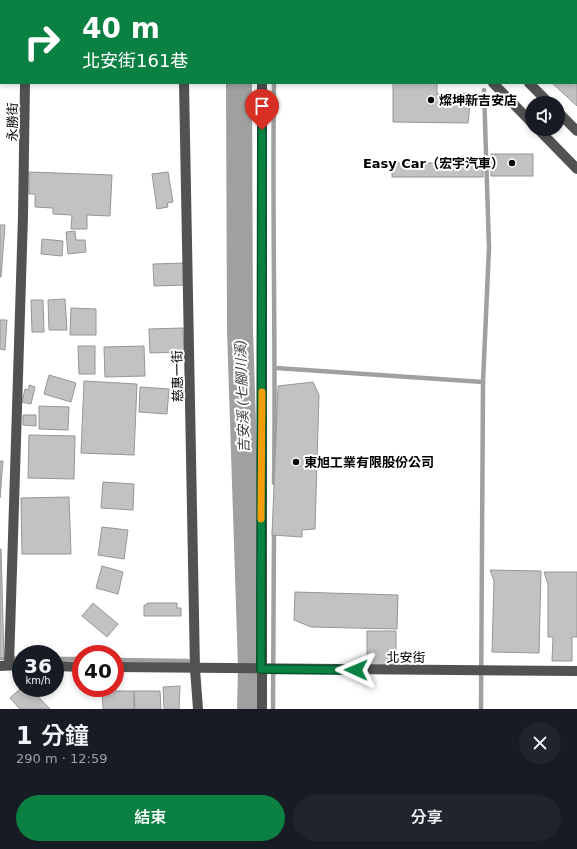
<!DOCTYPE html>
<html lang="zh-TW">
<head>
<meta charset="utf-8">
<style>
	:root { --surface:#171b24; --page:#20242c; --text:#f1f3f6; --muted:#9ea1a6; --accent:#0b8043 }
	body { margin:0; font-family:"DejaVu Sans","Noto Sans TC",sans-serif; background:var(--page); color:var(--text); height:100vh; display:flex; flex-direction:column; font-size:15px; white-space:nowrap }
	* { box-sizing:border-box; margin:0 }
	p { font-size:13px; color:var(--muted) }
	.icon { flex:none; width:22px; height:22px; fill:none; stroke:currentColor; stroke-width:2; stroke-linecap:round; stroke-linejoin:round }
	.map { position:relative; height:709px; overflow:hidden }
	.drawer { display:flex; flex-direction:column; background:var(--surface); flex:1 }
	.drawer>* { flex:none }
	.guide { position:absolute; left:0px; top:0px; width:577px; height:84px; box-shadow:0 2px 6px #0003; background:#0b8043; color:#fff; overflow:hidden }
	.tools { position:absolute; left:525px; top:96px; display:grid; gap:8px }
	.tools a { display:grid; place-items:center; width:40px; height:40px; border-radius:50%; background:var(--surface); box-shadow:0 2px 6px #0003; font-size:20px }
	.speed { position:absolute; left:12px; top:645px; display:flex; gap:8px; font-size:20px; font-weight:700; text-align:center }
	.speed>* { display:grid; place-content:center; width:52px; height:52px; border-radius:50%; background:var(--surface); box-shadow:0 2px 6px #0003; line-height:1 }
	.speed small { font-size:10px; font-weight:400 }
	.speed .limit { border:6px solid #d22; background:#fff; color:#111 }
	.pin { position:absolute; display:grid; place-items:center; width:34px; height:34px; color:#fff; margin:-41px -17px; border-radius:50% 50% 50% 0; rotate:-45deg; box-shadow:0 0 4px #0007 }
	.pin .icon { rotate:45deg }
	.me { position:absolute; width:44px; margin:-22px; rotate:271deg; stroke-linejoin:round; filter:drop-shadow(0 0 3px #0008) }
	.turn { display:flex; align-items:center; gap:14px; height:84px; padding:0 16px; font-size:18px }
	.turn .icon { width:52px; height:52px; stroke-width:2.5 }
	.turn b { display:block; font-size:28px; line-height:34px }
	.round { display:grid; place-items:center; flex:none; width:42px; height:42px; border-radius:21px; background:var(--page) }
	.overview { display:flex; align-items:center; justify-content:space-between; height:68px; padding:0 16px }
	h1 { font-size:24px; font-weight:600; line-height:30px }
	.cta { display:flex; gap:8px; margin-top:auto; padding:8px 16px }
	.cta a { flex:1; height:46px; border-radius:24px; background:var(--accent); color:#fff; font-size:16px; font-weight:600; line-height:46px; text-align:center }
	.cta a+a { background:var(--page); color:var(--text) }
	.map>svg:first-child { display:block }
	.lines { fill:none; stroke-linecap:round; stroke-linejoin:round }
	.stream { stroke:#a0a0a0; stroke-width:4.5 }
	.river { stroke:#a0a0a0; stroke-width:26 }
	.building { fill:#c2c2c2; stroke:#969696 }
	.minor { stroke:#525252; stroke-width:10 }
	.route-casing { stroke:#07532c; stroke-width:10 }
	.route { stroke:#0b8043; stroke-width:7 }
	.slow { stroke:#f59e0b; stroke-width:7 }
	.poi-dot { fill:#000; stroke:#fff; stroke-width:1.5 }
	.labels { text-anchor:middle; stroke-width:4; stroke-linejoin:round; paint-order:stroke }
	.poi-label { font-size:13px; font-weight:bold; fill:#000; stroke:#fff; text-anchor:start }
	.street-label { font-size:13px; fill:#000; stroke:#fff }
	.water-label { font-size:14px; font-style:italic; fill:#414141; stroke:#fff }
</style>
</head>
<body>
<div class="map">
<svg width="577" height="709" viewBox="0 0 577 709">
	<rect width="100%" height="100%" fill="#fff"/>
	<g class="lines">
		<g class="stream">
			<polyline points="276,1 276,0"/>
			<polyline points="276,368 483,382"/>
			<path d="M274,483C276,350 272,217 274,83"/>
			<polyline points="0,658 21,659"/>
			<polyline points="55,659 81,659"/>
			<polyline points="115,660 188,661"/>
			<polyline points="273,709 274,531"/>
			<polyline points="481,709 483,382 489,248 484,90"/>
		</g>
		<g class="river">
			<polyline points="238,0 238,1"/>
			<polyline points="239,83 240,330 251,667 250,709"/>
		</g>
	</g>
	<g class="building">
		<polygon points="475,0 515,0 516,1 476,1"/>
		<polygon points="576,56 577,57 577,106 552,83 576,83"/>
		<polygon points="393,83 437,83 437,94 467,93 470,105 468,123 393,122"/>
		<rect x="491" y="154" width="42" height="22"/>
		<rect x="392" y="163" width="91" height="14"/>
		<polygon points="29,172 112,175 110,216 87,215 87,229 71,229 72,215 53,214 53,208 35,207 35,194 29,194"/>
		<polygon points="168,172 173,202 167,203 168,207 157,209 152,174"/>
		<polygon points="0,225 5,225 1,277 0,277"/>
		<polygon points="75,231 76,240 85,240 86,252 68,254 66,232"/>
		<polygon points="42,239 63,241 62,256 41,254"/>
		<polygon points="185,263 186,285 154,286 153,264"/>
		<polygon points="65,299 67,330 49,330 48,300"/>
		<polygon points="31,300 43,300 44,332 32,332"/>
		<polygon points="71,308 96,309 96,335 70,335"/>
		<polygon points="0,320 7,320 5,350 0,349"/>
		<polygon points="183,328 184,352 150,353 149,329"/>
		<polygon points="78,346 95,346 95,374 79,374"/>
		<polygon points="144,346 145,376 105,377 104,347"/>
		<polygon points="49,375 76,383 71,402 44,394"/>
		<polygon points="84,381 137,384 134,455 81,453"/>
		<polygon points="313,382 319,395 315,529 302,530 302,537 272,535 278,386"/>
		<polygon points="29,385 35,387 31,404 22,402 25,389 29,390"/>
		<polygon points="140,387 169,389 167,414 139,412"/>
		<polygon points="39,406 69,407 68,430 39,429"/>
		<polygon points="23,415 36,415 36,426 23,425"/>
		<polygon points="29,435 75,436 74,479 28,478"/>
		<polygon points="0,461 3,461 0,498"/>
		<polygon points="103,482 134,484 133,510 101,508"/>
		<polygon points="69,497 71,554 22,554 21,498"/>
		<polygon points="102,527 128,530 124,559 98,555"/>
		<polygon points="0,549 1,549 4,658 0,658"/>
		<polygon points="102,566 123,572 118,594 96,588"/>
		<polygon points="490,570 541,571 539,653 492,652 494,581"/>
		<polygon points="544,572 577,572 577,637 572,637 572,661 552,661 553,637 548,637 548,584"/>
		<polygon points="295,592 398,595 397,629 311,627 294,620"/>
		<polygon points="93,603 118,624 107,637 82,616"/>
		<polygon points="147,603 177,603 177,608 181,608 181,616 144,616 144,605 147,605"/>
		<polygon points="367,631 396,631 396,668 367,669"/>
		<polygon points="180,686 179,709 164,709 163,687"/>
		<polygon points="21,688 30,688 50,709 20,709 10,698"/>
		<polygon points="102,688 114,688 114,691 134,691 134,709 103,709"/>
		<polygon points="134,691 160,691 161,709 135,709"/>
	</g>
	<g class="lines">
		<g class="minor">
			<polyline points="180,0 180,1"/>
			<polyline points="411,0 412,1"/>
			<polyline points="445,0 446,1"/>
			<polyline points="26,1 26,0"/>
			<polyline points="266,1 266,0"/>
			<polyline points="184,83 195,669 198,709"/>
			<polyline points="493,83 532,123"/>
			<polyline points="529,83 549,103"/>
			<polyline points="558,112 577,131"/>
			<polyline points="538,129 577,169"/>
			<polyline points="9,665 23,216 25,83"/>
			<polyline points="0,666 21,665"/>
			<polyline points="55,666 81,667"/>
			<polyline points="115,667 577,671"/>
			<polyline points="262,709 262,83"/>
		</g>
	</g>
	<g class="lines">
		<defs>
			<polyline id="route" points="262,130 261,669 356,670"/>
		</defs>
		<use href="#route" class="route-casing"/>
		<use href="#route" class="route"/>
		<polyline class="slow" points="261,519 262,392"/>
	</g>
	<g class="poi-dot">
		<circle cx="431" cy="100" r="4"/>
		<circle cx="512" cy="163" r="4"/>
		<circle cx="296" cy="462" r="4"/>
	</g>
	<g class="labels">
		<g class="poi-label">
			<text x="439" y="105">燦坤新吉安店</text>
			<text x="504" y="168" text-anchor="end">Easy Car（宏宇汽車）</text>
			<text x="304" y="467">東旭工業有限股份公司</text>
		</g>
		<g class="street-label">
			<text transform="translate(12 122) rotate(-89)" y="5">永勝街</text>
			<text transform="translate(177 376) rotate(-91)" y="5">慈惠一街</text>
			<text x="406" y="662">北安街</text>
		</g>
		<g class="water-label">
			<text transform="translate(242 396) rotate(-92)" y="5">吉安溪 (七腳川溪)</text>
		</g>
	</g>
</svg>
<div class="tools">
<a><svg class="icon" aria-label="sound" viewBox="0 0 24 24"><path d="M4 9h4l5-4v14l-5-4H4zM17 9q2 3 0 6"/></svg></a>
</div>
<div class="speed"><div>36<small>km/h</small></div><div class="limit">40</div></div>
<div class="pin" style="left:262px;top:130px;background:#d93025"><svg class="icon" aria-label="arrive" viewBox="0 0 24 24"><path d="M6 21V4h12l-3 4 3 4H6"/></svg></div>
<svg class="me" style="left:356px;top:670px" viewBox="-20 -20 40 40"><path d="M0-17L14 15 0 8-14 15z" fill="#0b8043" stroke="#fff" stroke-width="4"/></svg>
<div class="guide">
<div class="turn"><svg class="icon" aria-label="right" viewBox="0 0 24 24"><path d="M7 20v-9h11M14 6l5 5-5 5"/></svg><div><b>40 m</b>北安街161巷</div></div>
</div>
</div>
<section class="drawer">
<div class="overview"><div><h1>1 分鐘</h1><p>290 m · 12:59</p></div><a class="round"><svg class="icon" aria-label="close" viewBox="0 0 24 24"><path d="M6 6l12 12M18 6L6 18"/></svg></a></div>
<div class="cta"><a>結束</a><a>分享</a></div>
</section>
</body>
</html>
